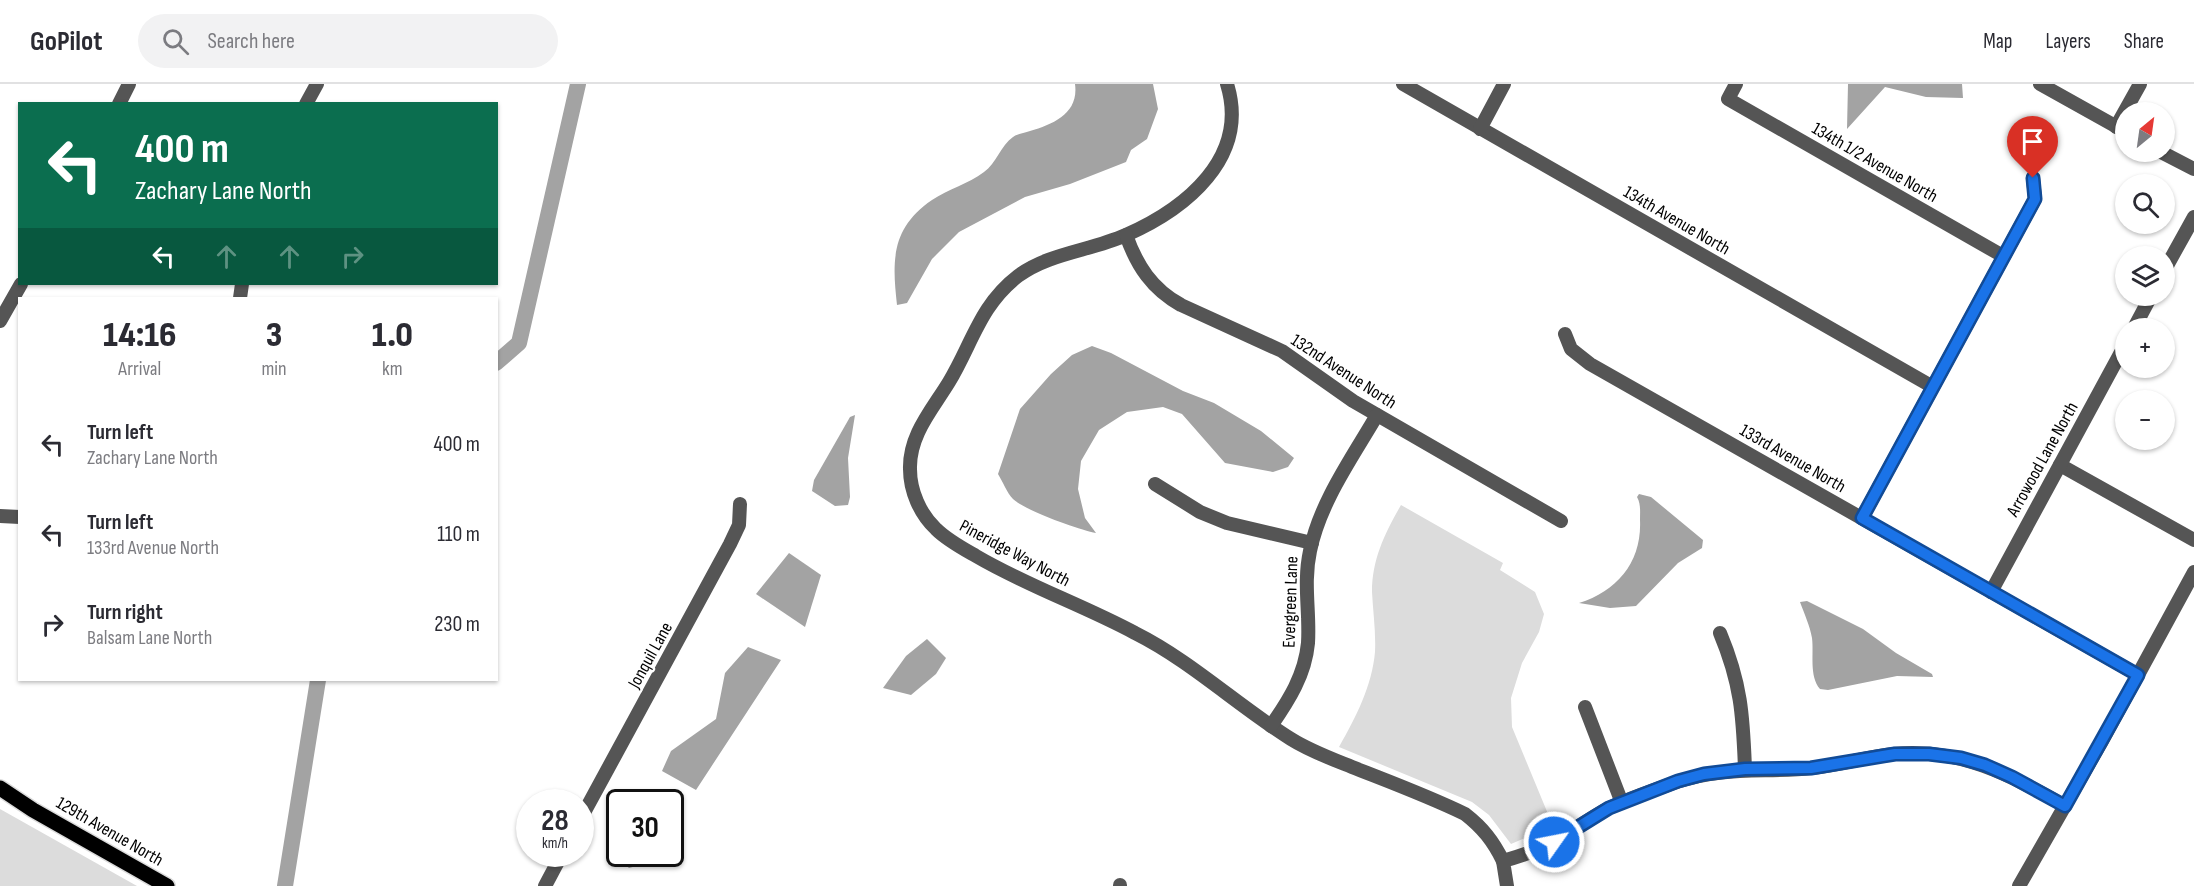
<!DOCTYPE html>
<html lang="en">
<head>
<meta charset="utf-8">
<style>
	:root { --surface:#fff; --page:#f2f2f3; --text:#2b2b33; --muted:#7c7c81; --line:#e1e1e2 }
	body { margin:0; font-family:"Sofia Sans Condensed",sans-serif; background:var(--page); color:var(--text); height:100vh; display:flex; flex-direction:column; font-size:22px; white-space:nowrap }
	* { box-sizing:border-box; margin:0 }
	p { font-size:20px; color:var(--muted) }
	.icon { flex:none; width:33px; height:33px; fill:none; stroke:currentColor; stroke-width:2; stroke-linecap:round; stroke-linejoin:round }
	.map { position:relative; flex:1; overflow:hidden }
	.panel { position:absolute; left:18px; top:213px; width:480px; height:384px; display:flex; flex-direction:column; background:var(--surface); border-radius:0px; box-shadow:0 2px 4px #0004 }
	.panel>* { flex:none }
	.guide { position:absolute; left:18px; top:18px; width:480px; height:183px; border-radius:0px; box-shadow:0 2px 4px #0004; background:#0b6e4f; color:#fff; overflow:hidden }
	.needle { width:39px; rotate:29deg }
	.tools { position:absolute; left:2115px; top:18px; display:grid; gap:12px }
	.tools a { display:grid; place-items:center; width:60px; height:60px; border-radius:50%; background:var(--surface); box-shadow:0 2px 4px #0004; font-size:30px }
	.speed { position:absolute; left:516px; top:705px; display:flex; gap:12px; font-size:30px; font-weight:700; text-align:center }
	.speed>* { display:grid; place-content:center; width:78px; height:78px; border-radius:50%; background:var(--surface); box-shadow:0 2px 4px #0004; line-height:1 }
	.speed small { font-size:15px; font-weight:400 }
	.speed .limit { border:3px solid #111; border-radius:9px; background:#fff; color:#111 }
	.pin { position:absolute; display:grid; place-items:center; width:51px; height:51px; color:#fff; margin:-62px -26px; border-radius:50% 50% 50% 0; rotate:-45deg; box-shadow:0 0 6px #0007 }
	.pin .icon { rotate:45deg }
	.me { position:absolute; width:66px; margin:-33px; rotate:57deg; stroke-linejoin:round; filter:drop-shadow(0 0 4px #0008) }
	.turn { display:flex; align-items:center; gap:21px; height:126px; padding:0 18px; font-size:27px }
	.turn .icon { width:78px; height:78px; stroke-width:2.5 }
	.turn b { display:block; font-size:42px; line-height:51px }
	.lanes { display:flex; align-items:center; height:57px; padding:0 18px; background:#0003; justify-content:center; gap:30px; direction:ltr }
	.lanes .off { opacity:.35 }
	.eta { display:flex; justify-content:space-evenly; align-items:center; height:102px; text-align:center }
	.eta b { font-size:36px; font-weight:800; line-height:42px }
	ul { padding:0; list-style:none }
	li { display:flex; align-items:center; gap:18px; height:90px; padding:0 18px }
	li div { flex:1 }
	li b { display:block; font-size:22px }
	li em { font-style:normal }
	header { display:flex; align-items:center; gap:36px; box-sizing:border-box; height:84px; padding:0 30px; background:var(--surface); border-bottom:2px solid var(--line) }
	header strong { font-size:28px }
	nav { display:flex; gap:33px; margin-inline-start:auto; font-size:21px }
	.search { width:420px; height:54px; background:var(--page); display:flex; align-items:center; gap:15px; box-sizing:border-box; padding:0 21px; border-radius:33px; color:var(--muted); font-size:22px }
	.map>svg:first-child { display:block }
	.green { fill:#dcdcdc }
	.water { fill:#a3a3a3 }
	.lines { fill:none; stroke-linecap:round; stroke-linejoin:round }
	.river { stroke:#a3a3a3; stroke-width:16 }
	.major-casing { stroke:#dbdbdb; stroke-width:18 }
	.minor { stroke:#555; stroke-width:14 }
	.major { stroke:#000; stroke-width:15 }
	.route-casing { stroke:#114b97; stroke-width:15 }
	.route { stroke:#1a73e8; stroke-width:10 }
	.labels { text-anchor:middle; stroke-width:4.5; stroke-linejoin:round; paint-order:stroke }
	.street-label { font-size:18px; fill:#000; stroke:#fff }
</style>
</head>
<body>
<header>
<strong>GoPilot</strong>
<div class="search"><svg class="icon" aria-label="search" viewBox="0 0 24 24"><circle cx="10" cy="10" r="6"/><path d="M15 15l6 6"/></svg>Search here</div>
<nav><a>Map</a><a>Layers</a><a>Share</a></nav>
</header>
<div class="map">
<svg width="2194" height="802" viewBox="0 0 2194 802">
	<rect width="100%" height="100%" fill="#fff"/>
	<g class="green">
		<path d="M1401,421L1503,479L1500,486L1535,508L1544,530L1539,548L1522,579L1511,614L1512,643L1553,742L1511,760L1489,731L1472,718L1339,663C1356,633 1372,602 1375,568C1376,548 1373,528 1372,508C1372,475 1385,449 1401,421Z"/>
		<polygon points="0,725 137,802 0,802"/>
	</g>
	<g class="water">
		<path d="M1075,0H1153L1158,25L1147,55L1131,66L1126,78L1070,100L1025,113L959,148L932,175L907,219L897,221C892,177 891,144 932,116C948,105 968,100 984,88C996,80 1001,61 1013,53C1017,50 1025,49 1030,47C1054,40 1079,29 1075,0Z"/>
		<polygon points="1848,0 1962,0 1963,14 1926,13 1885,3 1847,45"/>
		<path d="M1092,262L1111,269L1183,307L1214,319L1261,347L1294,374L1288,383L1273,388L1225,379L1182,330L1163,323L1127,328L1099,346L1081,377L1078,405L1085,434L1096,449C1079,446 1024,426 1013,415C1007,409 1003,398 998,390L1020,325L1051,290L1072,271Z"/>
		<polygon points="855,331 848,374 850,413 848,421 835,422 812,407 814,396 850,333"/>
		<path d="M1639,410L1651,413L1703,456L1702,464L1678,479L1636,522L1610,524L1579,519C1618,507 1642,477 1640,436C1640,428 1641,420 1637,413Z"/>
		<polygon points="789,469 821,491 805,543 756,510"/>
		<path d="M1807,517L1863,545L1896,569L1932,590L1933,593L1897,592L1828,606L1820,605C1809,592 1814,570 1812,554C1810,542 1804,529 1800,518Z"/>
		<polygon points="927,555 946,574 936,590 911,611 883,604 906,572"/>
		<polygon points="748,563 781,576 696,706 662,687 671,667 716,635 725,589"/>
		<polygon points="619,763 620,770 666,770 663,775 629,784 614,770"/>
	</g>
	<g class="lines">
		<g class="river">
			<polyline points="496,279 519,259 578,0"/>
			<polyline points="285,802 318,596"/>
		</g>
		<defs>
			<polyline id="major" points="0,704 33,726 167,802"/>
		</defs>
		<use href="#major" class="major-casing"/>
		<g class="minor">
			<path d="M1227,0C1250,74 1185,125 1126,151C1090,167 1049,169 1018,192C980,221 972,260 949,298C932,326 909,351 910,385C910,407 920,430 936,445C947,456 962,464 976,472C1027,502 1083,521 1135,549C1191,577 1238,622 1291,655C1310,667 1332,675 1352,683C1390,698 1428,712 1465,730C1483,744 1493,757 1503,777"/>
			<polyline points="1403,0 1933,303"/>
			<polyline points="1736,0 1728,15 2003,172"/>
			<polyline points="2040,0 2126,48"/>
			<polyline points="119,20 129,0"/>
			<polyline points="306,20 317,0"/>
			<polyline points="2116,43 2140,0"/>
			<polyline points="1480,45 1504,0"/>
			<polyline points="2161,68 2194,85"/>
			<path d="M1126,151C1137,182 1152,205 1181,221L1282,267L1353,317L1561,437"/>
			<polyline points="2164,187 2194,133"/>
			<polyline points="240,214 242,200"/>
			<polyline points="0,237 21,200"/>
			<polyline points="2134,244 2151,212"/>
			<polyline points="1565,250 1571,265 1590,280 2138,591"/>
			<polyline points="2060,381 2194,456"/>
			<polyline points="1155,400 1200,428 1227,439 1312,459"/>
			<polyline points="0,432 20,433"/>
			<polyline points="1862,434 2035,115 2033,94"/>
			<polyline points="1991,508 2126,259"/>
			<path d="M1720,549C1741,599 1743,631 1745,685"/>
			<polyline points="1585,623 1622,719"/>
			<path d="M1271,642C1289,616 1305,591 1308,559C1310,528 1303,499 1310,467C1320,418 1352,374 1377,331"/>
			<polyline points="580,736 730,460 739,441 740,420"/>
			<polyline points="1120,801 1120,802"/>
			<polyline points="545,802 562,770"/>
			<path d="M1507,802L1503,777C1521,772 1538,766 1554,758C1573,747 1589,734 1609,724C1630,714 1654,706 1677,698C1723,682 1765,689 1812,684C1840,681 1866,673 1893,670C1959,663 2010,691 2065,722"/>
			<polyline points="2019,802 2102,657 2194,488"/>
		</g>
		<use href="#major" class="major"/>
	</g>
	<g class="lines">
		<defs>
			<polyline id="route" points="1554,758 1609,724 1678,697 1704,690 1745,685 1811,684 1895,670 1929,670 1961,674 1985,681 2012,693 2065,722 2138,591 1862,434 2035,115 2033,94"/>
		</defs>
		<use href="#route" class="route-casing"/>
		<use href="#route" class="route"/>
	</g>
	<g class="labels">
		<g class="street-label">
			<text transform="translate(1875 78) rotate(30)" y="6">134th 1/2 Avenue North</text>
			<text transform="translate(1677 136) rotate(30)" y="6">134th Avenue North</text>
			<text transform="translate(1344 287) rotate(33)" y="6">132nd Avenue North</text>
			<text transform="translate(1793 374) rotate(30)" y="6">133rd Avenue North</text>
			<text transform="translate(2042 375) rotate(-61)" y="6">Arrowood Lane North</text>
			<text transform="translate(1015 469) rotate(28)" y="6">Pineridge Way North</text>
			<text transform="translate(1290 518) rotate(-88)" y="6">Evergreen Lane</text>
			<text transform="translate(650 571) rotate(-61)" y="6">Jonquil Lane</text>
			<text transform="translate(110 747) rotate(30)" y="6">129th Avenue North</text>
		</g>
	</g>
</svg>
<div class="tools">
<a><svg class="needle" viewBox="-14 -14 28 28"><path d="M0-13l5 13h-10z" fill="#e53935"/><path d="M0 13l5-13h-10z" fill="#7c7c81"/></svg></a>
<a><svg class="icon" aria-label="search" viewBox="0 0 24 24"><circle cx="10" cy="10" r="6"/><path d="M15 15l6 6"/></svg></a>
<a><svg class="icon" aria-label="layers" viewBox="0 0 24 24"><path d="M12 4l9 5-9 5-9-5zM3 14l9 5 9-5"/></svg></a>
<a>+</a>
<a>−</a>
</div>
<div class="speed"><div>28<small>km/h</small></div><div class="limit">30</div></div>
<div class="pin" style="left:2033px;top:94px;background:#d93025"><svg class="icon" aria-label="arrive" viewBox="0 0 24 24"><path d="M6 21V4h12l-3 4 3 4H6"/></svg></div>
<svg class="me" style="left:1554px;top:758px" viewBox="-20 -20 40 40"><circle r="17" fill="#1a73e8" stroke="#fff" stroke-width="3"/><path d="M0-11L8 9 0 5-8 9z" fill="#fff"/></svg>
<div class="guide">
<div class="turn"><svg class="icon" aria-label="left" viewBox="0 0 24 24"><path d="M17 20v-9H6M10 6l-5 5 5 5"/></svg><div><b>400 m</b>Zachary Lane North</div></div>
<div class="lanes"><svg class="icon" aria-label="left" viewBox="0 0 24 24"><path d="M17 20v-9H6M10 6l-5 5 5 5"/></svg><svg class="icon off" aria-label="ahead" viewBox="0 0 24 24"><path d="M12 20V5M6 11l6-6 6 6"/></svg><svg class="icon off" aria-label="ahead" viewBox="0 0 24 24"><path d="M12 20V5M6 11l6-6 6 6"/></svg><svg class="icon off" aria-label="right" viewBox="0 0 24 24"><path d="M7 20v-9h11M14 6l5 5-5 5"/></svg></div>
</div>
<section class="panel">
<div class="eta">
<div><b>14:16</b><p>Arrival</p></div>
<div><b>3</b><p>min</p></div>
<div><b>1.0</b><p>km</p></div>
</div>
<ul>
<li><svg class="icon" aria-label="left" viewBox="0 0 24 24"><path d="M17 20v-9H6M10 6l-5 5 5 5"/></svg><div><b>Turn left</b><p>Zachary Lane North</p></div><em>400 m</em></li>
<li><svg class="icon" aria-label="left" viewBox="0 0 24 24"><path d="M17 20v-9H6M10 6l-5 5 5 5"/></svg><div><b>Turn left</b><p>133rd Avenue North</p></div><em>110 m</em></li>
<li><svg class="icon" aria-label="right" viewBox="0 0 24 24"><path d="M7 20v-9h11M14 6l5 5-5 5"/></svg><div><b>Turn right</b><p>Balsam Lane North</p></div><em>230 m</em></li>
</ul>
</section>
</div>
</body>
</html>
